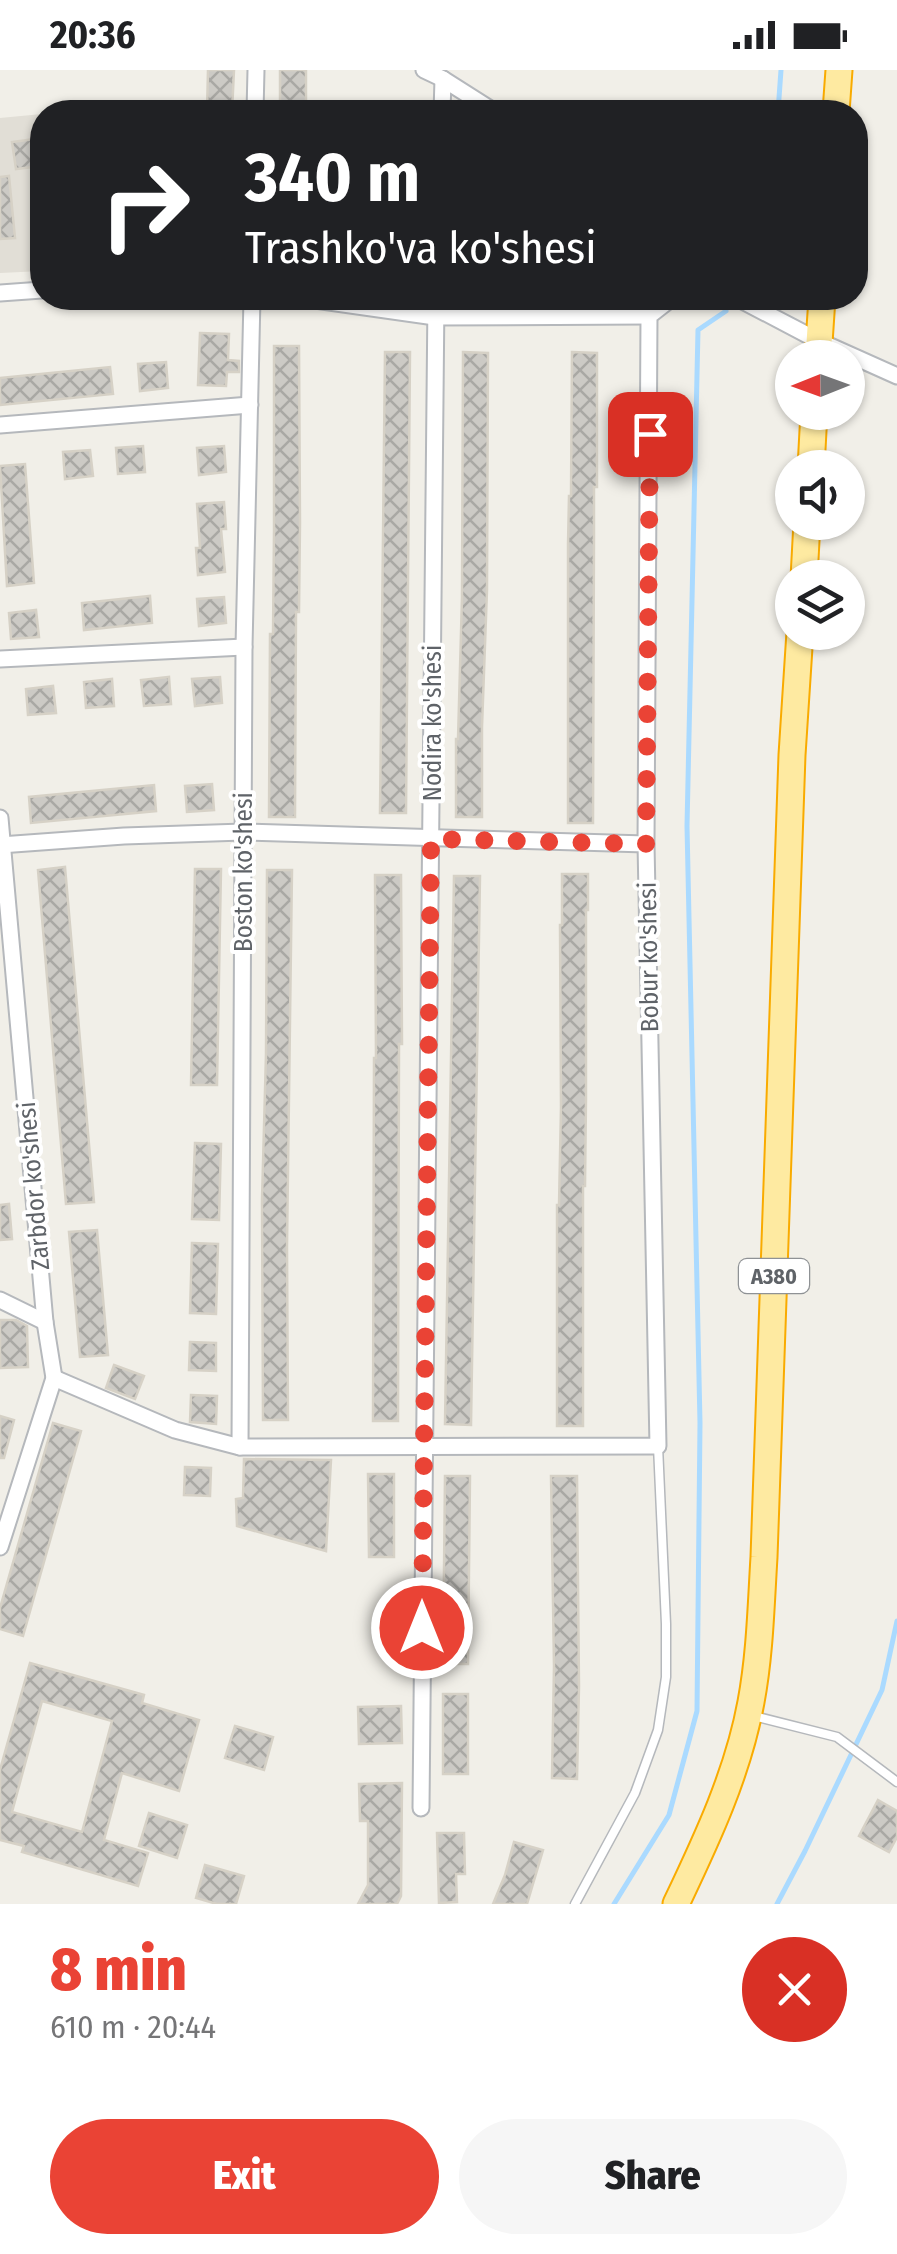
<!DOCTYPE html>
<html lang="en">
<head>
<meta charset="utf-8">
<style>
	:root { --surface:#fff; --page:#f6f6f6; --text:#202124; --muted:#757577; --accent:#ea4335 }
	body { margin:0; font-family:"Fira Sans Condensed",sans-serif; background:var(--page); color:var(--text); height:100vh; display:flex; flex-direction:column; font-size:38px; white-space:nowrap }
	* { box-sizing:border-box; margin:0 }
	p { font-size:32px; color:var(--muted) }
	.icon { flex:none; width:55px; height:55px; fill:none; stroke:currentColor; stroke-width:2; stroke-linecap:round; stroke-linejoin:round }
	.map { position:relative; height:1834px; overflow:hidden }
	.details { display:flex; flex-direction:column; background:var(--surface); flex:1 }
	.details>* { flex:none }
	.guide { position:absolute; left:30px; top:30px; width:838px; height:210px; border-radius:40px; box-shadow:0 2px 8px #0004; background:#202124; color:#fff; overflow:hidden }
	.needle { width:65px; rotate:269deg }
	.tools { position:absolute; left:775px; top:270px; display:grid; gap:20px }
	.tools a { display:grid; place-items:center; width:90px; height:90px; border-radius:50%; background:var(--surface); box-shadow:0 2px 8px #0004; font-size:50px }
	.pin { position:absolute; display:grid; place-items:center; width:85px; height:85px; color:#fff; margin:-42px; border-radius:20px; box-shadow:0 5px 15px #0006 }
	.me { position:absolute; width:110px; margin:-55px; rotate:0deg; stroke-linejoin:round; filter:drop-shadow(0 0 8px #0008) }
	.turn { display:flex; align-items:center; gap:35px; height:210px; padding:0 50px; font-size:45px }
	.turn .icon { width:130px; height:130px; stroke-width:2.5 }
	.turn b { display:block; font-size:70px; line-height:85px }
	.round { display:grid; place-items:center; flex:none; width:105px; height:105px; border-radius:52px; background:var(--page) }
	.head { display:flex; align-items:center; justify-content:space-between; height:170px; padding:0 50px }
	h1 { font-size:60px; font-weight:800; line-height:75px; color:var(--accent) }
	.primary-button { display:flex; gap:20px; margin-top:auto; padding:20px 50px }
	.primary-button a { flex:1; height:115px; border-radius:60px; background:var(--accent); color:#fff; font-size:40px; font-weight:800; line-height:115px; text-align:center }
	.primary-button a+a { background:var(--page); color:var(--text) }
	.status { display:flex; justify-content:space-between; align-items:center; height:70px; padding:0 50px; background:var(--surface); direction:ltr }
	.status svg { height:28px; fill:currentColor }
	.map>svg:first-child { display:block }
	.education { fill:#e1ded6 }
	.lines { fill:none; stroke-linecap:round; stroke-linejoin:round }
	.stream { stroke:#aadaff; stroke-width:5 }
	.building { fill:url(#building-cross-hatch); stroke:#d6d1c6; stroke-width:2.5; fill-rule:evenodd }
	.service-casing { stroke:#b5b8bc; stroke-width:11 }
	.minor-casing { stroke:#b5b8bc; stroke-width:19 }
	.trunk-casing { stroke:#f9ab00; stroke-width:29 }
	.service { stroke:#fff; stroke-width:8 }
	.minor { stroke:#fff; stroke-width:15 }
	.trunk { stroke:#feeaa1; stroke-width:25 }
	.route { stroke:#ea4335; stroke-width:18; stroke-dasharray:0 32.4 }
	.labels { text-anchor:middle; stroke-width:8; stroke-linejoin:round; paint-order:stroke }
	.shield { fill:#fff; stroke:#8f9295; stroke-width:2.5 }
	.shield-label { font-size:22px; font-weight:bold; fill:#5f6368 }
	.street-label { font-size:25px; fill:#5f6368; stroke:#fff }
</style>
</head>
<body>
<div class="status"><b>20:36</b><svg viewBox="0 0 49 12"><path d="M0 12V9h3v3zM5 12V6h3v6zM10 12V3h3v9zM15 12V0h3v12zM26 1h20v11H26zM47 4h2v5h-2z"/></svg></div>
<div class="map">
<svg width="897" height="1834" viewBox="0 0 897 1834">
	<defs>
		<pattern id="building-cross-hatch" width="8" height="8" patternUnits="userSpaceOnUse" patternTransform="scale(2.5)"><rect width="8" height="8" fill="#cccac5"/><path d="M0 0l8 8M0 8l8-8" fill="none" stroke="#a9a8a4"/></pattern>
	</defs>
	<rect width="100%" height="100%" fill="#f1efe8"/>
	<polygon class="education" points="42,44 42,201 0,203 0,48"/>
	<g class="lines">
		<g class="stream">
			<polyline points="778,42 781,0"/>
			<polyline points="614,1834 669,1745 697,1641 700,1353 687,756 698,260 726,241"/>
			<polyline points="777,1834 805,1781 882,1620 897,1551"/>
		</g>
	</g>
	<g class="building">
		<polygon points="208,0 234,0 232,42 207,42"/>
		<rect x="280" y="0" width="26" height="42"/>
		<polygon points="42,68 42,96 16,99 12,72"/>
		<polygon points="9,106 15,168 0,169 0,107"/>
		<polygon points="200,263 229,264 228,290 239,291 239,302 227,302 226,316 198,315"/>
		<polygon points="274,276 299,276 300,453 299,542 296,542 295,747 269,747 270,564 273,564 274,462"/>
		<polygon points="385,282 410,282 406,743 380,743"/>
		<polygon points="463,282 488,283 487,520 482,657 482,747 456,747 456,669 458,669 462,527"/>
		<polygon points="572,282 597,283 597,417 594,417 594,462 593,753 568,753 568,475 569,426 571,426"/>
		<polygon points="166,292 168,318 140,321 138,294"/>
		<polygon points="110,297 113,324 0,335 0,308"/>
		<polygon points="143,376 145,402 118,404 116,378"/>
		<polygon points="224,376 226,402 199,405 197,378"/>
		<polygon points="90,380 93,406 65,409 63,382"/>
		<polygon points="25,394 34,513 7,516 0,396"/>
		<polygon points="224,432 226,459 221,459 225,502 198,505 196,478 200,478 197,434"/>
		<polygon points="150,526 152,553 84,560 82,533"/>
		<polygon points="224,527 226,553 199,556 197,529"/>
		<polygon points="36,540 39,567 11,569 9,543"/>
		<polygon points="169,607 171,634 144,636 141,610"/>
		<polygon points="220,607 222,633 195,636 192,609"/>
		<polygon points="112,609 114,636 86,638 84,612"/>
		<polygon points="53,616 56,643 28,645 26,619"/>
		<polygon points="212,714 214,740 187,742 185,716"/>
		<polygon points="154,715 156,741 31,753 29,727"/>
		<polygon points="65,797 94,1132 66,1134 38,800"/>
		<polygon points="195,799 221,799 217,1015 191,1015"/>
		<polygon points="267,800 292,800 287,1177 288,1350 263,1350 262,1130 266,984"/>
		<polygon points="562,804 588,804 588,840 586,840 586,1028 585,1116 583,1116 583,1356 557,1356 557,1135 559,1135 561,1037 560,855 562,855"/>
		<polygon points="375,805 401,805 402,974 399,974 398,1351 373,1351 374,988 376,988"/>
		<polygon points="454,806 480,806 471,1355 445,1354"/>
		<polygon points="195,1073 221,1074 219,1150 192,1149"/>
		<polygon points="9,1134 12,1169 0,1170 0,1135"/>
		<polygon points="97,1160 108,1285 80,1287 69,1162"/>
		<polygon points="192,1173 218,1174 216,1244 190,1243"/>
		<polygon points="0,1250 16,1250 27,1256 28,1297 0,1298"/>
		<polygon points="190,1272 216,1273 216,1301 189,1300"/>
		<polygon points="114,1295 144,1306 135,1329 106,1318"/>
		<polygon points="191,1325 217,1326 216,1354 190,1352"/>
		<polygon points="0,1346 14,1350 4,1388 0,1388"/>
		<polygon points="53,1353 81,1361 23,1566 0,1559 0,1538"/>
		<polygon points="244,1389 331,1390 326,1481 237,1456 236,1429 243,1428"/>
		<polygon points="185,1397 211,1398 210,1426 184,1425"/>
		<polygon points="368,1404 394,1404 394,1487 369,1487"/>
		<polygon points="445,1406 470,1406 468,1594 443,1594"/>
		<polygon points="551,1406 577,1406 579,1616 577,1709 552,1708 554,1596"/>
		<path d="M30,1593L144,1625L142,1633L199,1650L179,1721L122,1703L104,1770L148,1783L138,1816L22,1782L24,1776L0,1770V1700ZM42,1631L112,1651L82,1762L12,1742Z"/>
		<rect x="443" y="1624" width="25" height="80"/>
		<polygon points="401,1636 402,1673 359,1674 358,1637"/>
		<polygon points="235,1656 273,1667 264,1700 225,1688"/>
		<polygon points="402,1713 401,1826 397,1834 358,1834 368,1815 368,1751 360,1751 359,1714"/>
		<polygon points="878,1730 897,1741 897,1767 889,1782 859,1766"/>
		<polygon points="149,1743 187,1755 177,1788 139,1776"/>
		<polygon points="437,1763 464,1763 465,1804 456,1804 457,1832 439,1833"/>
		<polygon points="514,1772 543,1780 527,1834 493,1834 505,1805"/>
		<polygon points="205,1795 244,1806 236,1834 217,1834 196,1828"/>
	</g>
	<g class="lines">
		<defs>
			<g id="service">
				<polyline points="754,1646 837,1667 897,1712"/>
				<polyline points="575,1834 635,1723 658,1660 666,1607 666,1554 658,1376"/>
			</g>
			<g id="minor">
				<polyline points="424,0 443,9 495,42"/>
				<polyline points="255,42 256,0"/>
				<polyline points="442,42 443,9"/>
				<polyline points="0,223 42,220"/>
				<polyline points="301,228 435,247 649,246"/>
				<polyline points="737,228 819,271 897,306"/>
				<polyline points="0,355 250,335"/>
				<polyline points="0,589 244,577"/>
				<polyline points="0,748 45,1252 54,1308 0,1477"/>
				<polyline points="0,775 124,766 243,762 646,774"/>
				<polyline points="0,1230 45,1252"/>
				<polyline points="54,1308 175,1360 240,1377 658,1376 646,774 649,246 672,228"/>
				<polyline points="240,1377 244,577 252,228"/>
				<polyline points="421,1738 436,228"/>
			</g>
			<g id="trunk">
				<polyline points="836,42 839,0"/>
				<polyline points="818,288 822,228"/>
				<polyline points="811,398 814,342"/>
				<polyline points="804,508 807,452"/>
				<path d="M676,1834C707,1769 738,1703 751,1632C760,1584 761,1535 764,1487L792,685L800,562"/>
			</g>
		</defs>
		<use href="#service" class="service-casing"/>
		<use href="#minor" class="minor-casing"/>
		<use href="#trunk" class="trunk-casing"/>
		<use href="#service" class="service"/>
		<use href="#minor" class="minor"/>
		<use href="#trunk" class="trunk"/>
	</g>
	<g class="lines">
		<polyline class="route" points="422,1558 431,769 646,774 650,364"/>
	</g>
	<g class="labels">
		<rect class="shield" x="739" y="1189" width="70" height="34" rx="8"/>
		<g class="shield-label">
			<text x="774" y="1214">A380</text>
		</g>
		<g class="street-label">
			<text transform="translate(432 653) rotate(-90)" y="9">Nodira ko'shesi</text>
			<text transform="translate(243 802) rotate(-90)" y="9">Boston ko'shesi</text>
			<text transform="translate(648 887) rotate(-91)" y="9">Bobur ko'shesi</text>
			<text transform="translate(33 1116) rotate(-95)" y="9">Zarbdor ko'shesi</text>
		</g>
	</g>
</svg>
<div class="tools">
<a><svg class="needle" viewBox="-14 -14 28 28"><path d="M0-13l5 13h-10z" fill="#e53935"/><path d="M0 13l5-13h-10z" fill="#757577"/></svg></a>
<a><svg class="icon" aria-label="sound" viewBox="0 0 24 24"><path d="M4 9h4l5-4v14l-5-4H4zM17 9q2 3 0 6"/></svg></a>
<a><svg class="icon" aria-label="layers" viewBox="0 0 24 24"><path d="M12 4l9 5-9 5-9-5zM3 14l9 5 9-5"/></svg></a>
</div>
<div class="pin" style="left:650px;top:364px;background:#d93025"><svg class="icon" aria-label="arrive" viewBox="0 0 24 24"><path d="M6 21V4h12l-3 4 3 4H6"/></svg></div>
<svg class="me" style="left:422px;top:1558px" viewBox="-20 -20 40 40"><circle r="17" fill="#ea4335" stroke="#fff" stroke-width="3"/><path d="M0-11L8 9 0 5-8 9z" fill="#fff"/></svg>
<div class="guide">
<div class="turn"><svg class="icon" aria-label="right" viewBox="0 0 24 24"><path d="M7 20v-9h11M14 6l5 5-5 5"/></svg><div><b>340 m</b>Trashko'va ko'shesi</div></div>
</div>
</div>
<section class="details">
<div class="head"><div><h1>8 min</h1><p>610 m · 20:44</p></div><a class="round" style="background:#d93025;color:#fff"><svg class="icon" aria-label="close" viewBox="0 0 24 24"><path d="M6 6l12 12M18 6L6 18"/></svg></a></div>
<div class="primary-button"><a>Exit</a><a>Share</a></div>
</section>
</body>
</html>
